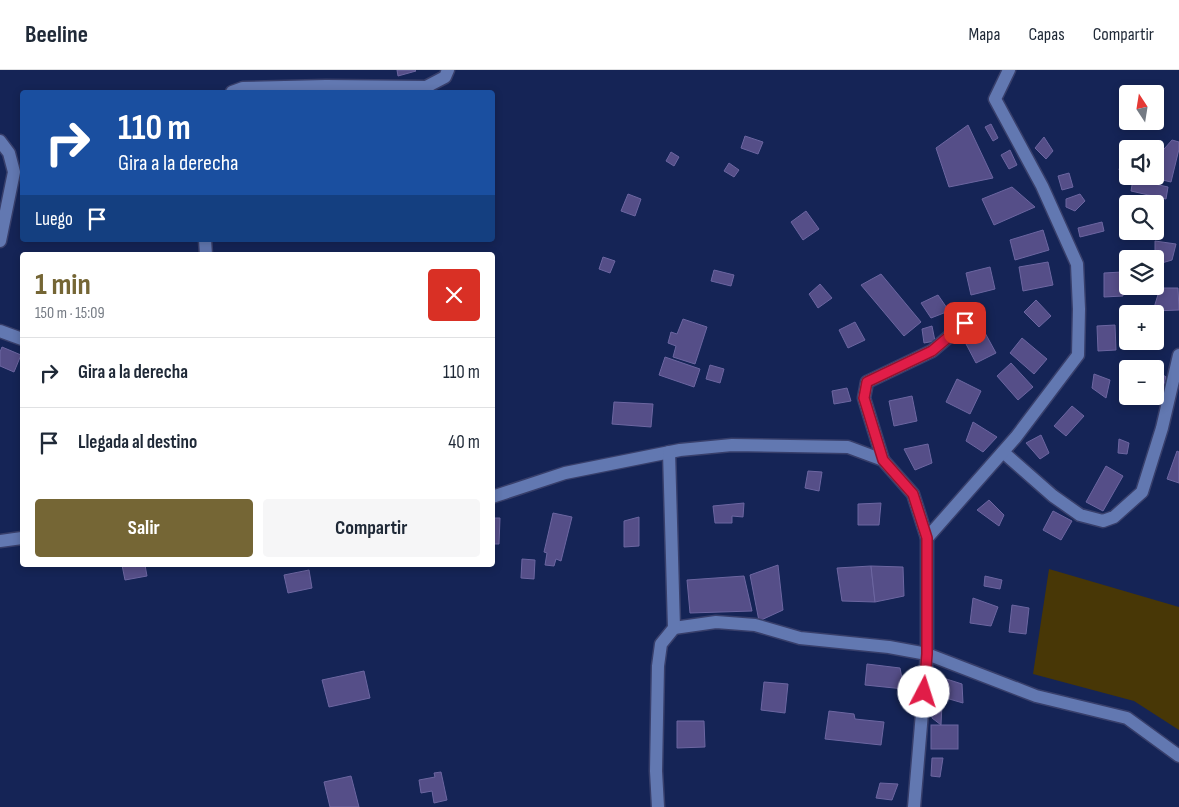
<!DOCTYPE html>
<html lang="es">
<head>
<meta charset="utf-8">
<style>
	:root { --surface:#fff; --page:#f6f6f7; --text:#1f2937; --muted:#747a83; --line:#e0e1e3; --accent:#756635 }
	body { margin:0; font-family:"Sofia Sans Condensed",sans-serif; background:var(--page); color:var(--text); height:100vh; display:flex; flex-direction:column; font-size:19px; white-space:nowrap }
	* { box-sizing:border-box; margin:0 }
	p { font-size:16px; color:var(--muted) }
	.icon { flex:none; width:28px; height:28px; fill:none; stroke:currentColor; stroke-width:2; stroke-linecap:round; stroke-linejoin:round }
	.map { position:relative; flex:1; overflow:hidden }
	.sheet { position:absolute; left:20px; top:182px; width:475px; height:315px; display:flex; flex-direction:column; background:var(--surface); border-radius:5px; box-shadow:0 2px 8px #0003 }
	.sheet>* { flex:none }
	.guide { position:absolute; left:20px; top:20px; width:475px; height:152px; border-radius:5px; box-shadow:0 2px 8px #0003; background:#1a4fa0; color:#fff; overflow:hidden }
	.needle { width:32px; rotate:348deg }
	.tools { position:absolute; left:1119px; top:15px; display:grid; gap:10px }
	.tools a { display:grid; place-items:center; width:45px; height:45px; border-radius:5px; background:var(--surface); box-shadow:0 2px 8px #0003; font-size:25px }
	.pin { position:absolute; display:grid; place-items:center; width:42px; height:42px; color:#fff; margin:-21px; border-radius:10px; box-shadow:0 2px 8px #0006 }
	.me { position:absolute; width:55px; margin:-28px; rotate:5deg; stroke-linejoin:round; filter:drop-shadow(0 0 4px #0008) }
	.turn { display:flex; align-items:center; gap:18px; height:105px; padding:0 15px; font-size:22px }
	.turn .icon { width:65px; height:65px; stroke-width:2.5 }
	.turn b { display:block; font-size:35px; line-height:42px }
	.then { display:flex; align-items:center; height:48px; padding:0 15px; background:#0003; gap:10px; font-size:19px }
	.round { display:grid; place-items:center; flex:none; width:52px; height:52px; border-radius:5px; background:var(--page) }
	.head { display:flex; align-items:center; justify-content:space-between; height:85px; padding:0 15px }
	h1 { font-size:30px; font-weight:700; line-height:38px; color:var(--accent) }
	.action { display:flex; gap:10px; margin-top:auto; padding:10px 15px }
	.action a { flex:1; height:58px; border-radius:5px; background:var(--accent); color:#fff; font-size:20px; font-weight:700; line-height:58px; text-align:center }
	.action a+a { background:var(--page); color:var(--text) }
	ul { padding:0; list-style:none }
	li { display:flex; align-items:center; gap:15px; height:70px; padding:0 15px; border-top:1px solid var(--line) }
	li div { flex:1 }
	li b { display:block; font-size:19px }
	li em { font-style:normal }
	header { display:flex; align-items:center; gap:30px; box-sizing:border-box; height:70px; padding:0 25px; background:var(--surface); border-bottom:1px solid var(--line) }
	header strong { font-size:24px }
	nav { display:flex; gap:28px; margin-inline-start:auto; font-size:18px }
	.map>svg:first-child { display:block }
	.green { fill:#483706 }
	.building { fill:#554e88; stroke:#6c66a1 }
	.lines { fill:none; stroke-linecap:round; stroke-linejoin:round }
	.minor-casing { stroke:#383f6b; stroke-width:15 }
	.minor { stroke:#6278b1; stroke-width:12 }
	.route-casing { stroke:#92132f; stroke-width:12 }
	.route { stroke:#e11d48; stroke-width:9 }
</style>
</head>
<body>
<header>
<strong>Beeline</strong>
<nav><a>Mapa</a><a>Capas</a><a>Compartir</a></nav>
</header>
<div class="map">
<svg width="1179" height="737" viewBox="0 0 1179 737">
	<rect width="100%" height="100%" fill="#152456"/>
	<polygon class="green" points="1049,499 1179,537 1179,660 1134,631 1033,604"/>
	<g class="building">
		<polygon points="397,0 415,0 416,1 398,6"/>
		<polygon points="991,54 998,68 993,71 985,57"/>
		<polygon points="968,55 993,108 949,117 936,78"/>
		<polygon points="745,66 763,72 758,84 741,78"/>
		<polygon points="1044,67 1053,81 1046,89 1035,78"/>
		<polygon points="1172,70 1179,72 1179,79 1171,112 1145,106 1155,106 1155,87 1157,87"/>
		<polygon points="1010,80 1017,95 1009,99 1001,85"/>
		<polygon points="1124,80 1128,81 1128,102 1119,100"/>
		<polygon points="671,82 679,87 674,96 666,91"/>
		<polygon points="729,93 739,100 734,107 724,101"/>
		<polygon points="1069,103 1073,117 1062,120 1058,106"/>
		<polygon points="1133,109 1168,117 1166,129 1131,121"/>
		<polygon points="1012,117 1035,137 994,155 982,129"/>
		<polygon points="628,124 641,129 635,146 621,141"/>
		<polygon points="1080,124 1085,131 1075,141 1066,137 1066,129"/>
		<polygon points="1139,130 1152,134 1138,134"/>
		<polygon points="806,141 819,159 803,170 791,152"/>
		<polygon points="1102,152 1104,161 1080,167 1078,158"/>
		<polygon points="1043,160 1049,180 1015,190 1010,170"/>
		<polygon points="1155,171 1176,174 1172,190 1155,195"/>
		<polygon points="603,187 615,191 610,203 599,199"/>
		<polygon points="1048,192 1053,215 1023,221 1019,197"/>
		<polygon points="990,197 995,219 971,225 966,203"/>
		<polygon points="714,200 734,205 731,216 711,211"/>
		<polygon points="1122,202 1123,226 1104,227 1104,203"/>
		<polygon points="881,204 921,252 904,266 861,215"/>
		<polygon points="820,214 832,228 818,238 809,224"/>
		<polygon points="1160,218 1178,218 1179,240 1153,241"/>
		<polygon points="938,225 949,241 931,248 921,233"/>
		<polygon points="1036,230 1051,246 1039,257 1024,242"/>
		<polygon points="683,249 707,257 695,294 673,287 676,276 668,273 671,262 677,264"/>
		<polygon points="855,252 865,270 848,278 839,260"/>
		<polygon points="1115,255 1116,280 1098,281 1097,256"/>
		<polygon points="932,256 935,271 924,273 922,259"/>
		<polygon points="984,261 996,283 976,293 965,272"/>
		<polygon points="1022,268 1047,289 1034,304 1010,283"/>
		<polygon points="2,277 21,285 14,302 0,296 0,282"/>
		<polygon points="665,287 700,299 694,317 659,305"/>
		<polygon points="1011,293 1033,317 1018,330 997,306"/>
		<polygon points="710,295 724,299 720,313 706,309"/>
		<polygon points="1156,300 1166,307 1161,326 1155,324"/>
		<polygon points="1094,304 1110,310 1106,328 1092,318"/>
		<polygon points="957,309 981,321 970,344 946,332"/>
		<polygon points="847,318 851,331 834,334 832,321"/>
		<polygon points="912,326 917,351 894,356 889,331"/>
		<polygon points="614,332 653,334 651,357 612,354"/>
		<polygon points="1072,336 1084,346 1066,366 1054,356"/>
		<polygon points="973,352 997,367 983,382 966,371"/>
		<polygon points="1041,365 1049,383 1040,389 1026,373"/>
		<polygon points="1119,369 1129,373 1127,384 1118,383"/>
		<polygon points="928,374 932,393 915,400 904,379"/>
		<polygon points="1177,381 1179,382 1179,413 1167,409"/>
		<polygon points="1106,396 1123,406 1103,441 1086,432"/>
		<polygon points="808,401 822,402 819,421 805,418"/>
		<polygon points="989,430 1004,445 999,456 977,440"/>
		<polygon points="744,433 743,447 732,446 732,453 715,453 713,436"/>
		<polygon points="881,433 879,455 858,455 858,434"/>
		<polygon points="1053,441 1072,451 1061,470 1043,460"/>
		<polygon points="553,443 572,447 561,491 556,489 554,496 545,495 547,483 544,482"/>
		<polygon points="639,447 639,476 624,477 624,451"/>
		<polygon points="492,448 500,448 499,474 492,474"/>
		<polygon points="522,489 535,490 534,509 521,508"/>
		<polygon points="122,495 145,495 147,506 125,510"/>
		<polygon points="778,495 783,540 759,551 750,505"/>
		<polygon points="871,496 875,532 842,531 837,498"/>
		<polygon points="871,496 903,497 904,526 875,532"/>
		<polygon points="309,500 312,518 288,523 284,505"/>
		<polygon points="744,506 752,541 690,543 687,510"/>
		<polygon points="985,506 1002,510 1000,519 984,516"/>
		<polygon points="973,528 998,537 991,556 970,553"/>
		<polygon points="1012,535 1029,538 1026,564 1009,562"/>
		<polygon points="867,594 900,598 904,619 865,615"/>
		<polygon points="364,601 370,628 329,637 322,610"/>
		<polygon points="937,606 962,614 963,633 932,624"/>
		<polygon points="764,612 788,614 785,643 761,640"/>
		<polygon points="933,633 942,634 941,655 932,648"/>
		<polygon points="829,641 854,644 855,649 884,652 881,675 825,669"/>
		<polygon points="677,651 704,651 705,677 677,678"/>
		<rect x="931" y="655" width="27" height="24"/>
		<polygon points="932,688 943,688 940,707 931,706"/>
		<polygon points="441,702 447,730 434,733 432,721 421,723 419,710 435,707 434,703"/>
		<polygon points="351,706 359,737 330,737 324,712"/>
		<polygon points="880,713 898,714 892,730 876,728"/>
	</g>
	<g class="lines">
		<defs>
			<g id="minor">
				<polyline points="232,22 243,18 326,16 426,17 445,7 448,0"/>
				<polyline points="0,71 9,83 14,102 0,171"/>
				<polyline points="205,170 206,185"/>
				<polyline points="0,261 22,269"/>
				<polyline points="1003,382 1053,426 1080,445 1103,451 1114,447 1142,422 1162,358 1179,285"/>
				<polyline points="883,390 864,328 867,312 932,281 965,253"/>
				<polyline points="492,427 565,403 680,380 732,375 848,377 883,390 913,424 927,468 927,584 914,737"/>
				<polyline points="927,468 1016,367 1078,285 1079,239 1077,194 1042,116 995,29 1009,0"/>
				<polyline points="0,471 22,468"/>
				<polyline points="674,558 716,552 755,555 800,568 889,577 927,584 1036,626 1127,648 1179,686"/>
				<polyline points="658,737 656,701 658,596 661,574 674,558 669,382"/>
			</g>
		</defs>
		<use href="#minor" class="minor-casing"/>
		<use href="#minor" class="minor"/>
	</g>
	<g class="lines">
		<defs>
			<polyline id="route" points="924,622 927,584 927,468 913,424 883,390 864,328 867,312 932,281 965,253"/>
		</defs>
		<use href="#route" class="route-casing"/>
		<use href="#route" class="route"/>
	</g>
</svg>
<div class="tools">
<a><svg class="needle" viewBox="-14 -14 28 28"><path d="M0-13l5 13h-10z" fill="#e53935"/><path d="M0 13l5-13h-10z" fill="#747a83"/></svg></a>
<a><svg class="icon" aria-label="sound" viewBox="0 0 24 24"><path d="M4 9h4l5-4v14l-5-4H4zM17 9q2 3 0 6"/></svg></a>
<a><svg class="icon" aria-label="search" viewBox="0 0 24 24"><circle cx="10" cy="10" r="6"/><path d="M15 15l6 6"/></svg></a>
<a><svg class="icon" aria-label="layers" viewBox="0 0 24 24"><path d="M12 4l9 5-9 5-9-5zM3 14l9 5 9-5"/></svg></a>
<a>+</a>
<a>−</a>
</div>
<div class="pin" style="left:965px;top:253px;background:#d93025"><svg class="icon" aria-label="arrive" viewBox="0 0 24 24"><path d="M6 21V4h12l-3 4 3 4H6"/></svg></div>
<svg class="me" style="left:924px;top:622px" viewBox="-20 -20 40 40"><circle r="19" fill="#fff"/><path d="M0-13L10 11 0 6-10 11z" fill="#e11d48"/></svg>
<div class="guide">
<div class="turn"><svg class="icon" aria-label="right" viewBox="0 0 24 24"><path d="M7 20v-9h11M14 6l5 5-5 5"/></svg><div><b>110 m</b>Gira a la derecha</div></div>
<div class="then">Luego<svg class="icon" aria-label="arrive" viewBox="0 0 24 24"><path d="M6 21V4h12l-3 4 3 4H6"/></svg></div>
</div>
<section class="sheet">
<div class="head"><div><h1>1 min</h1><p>150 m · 15:09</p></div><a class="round" style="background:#d93025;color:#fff"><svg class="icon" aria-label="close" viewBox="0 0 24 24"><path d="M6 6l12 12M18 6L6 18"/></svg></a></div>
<ul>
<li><svg class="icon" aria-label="right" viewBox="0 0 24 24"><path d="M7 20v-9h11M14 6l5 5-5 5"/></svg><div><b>Gira a la derecha</b></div><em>110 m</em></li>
<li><svg class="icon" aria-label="arrive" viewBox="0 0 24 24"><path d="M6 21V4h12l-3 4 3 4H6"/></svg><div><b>Llegada al destino</b></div><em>40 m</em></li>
</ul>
<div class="action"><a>Salir</a><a>Compartir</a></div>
</section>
</div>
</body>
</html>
